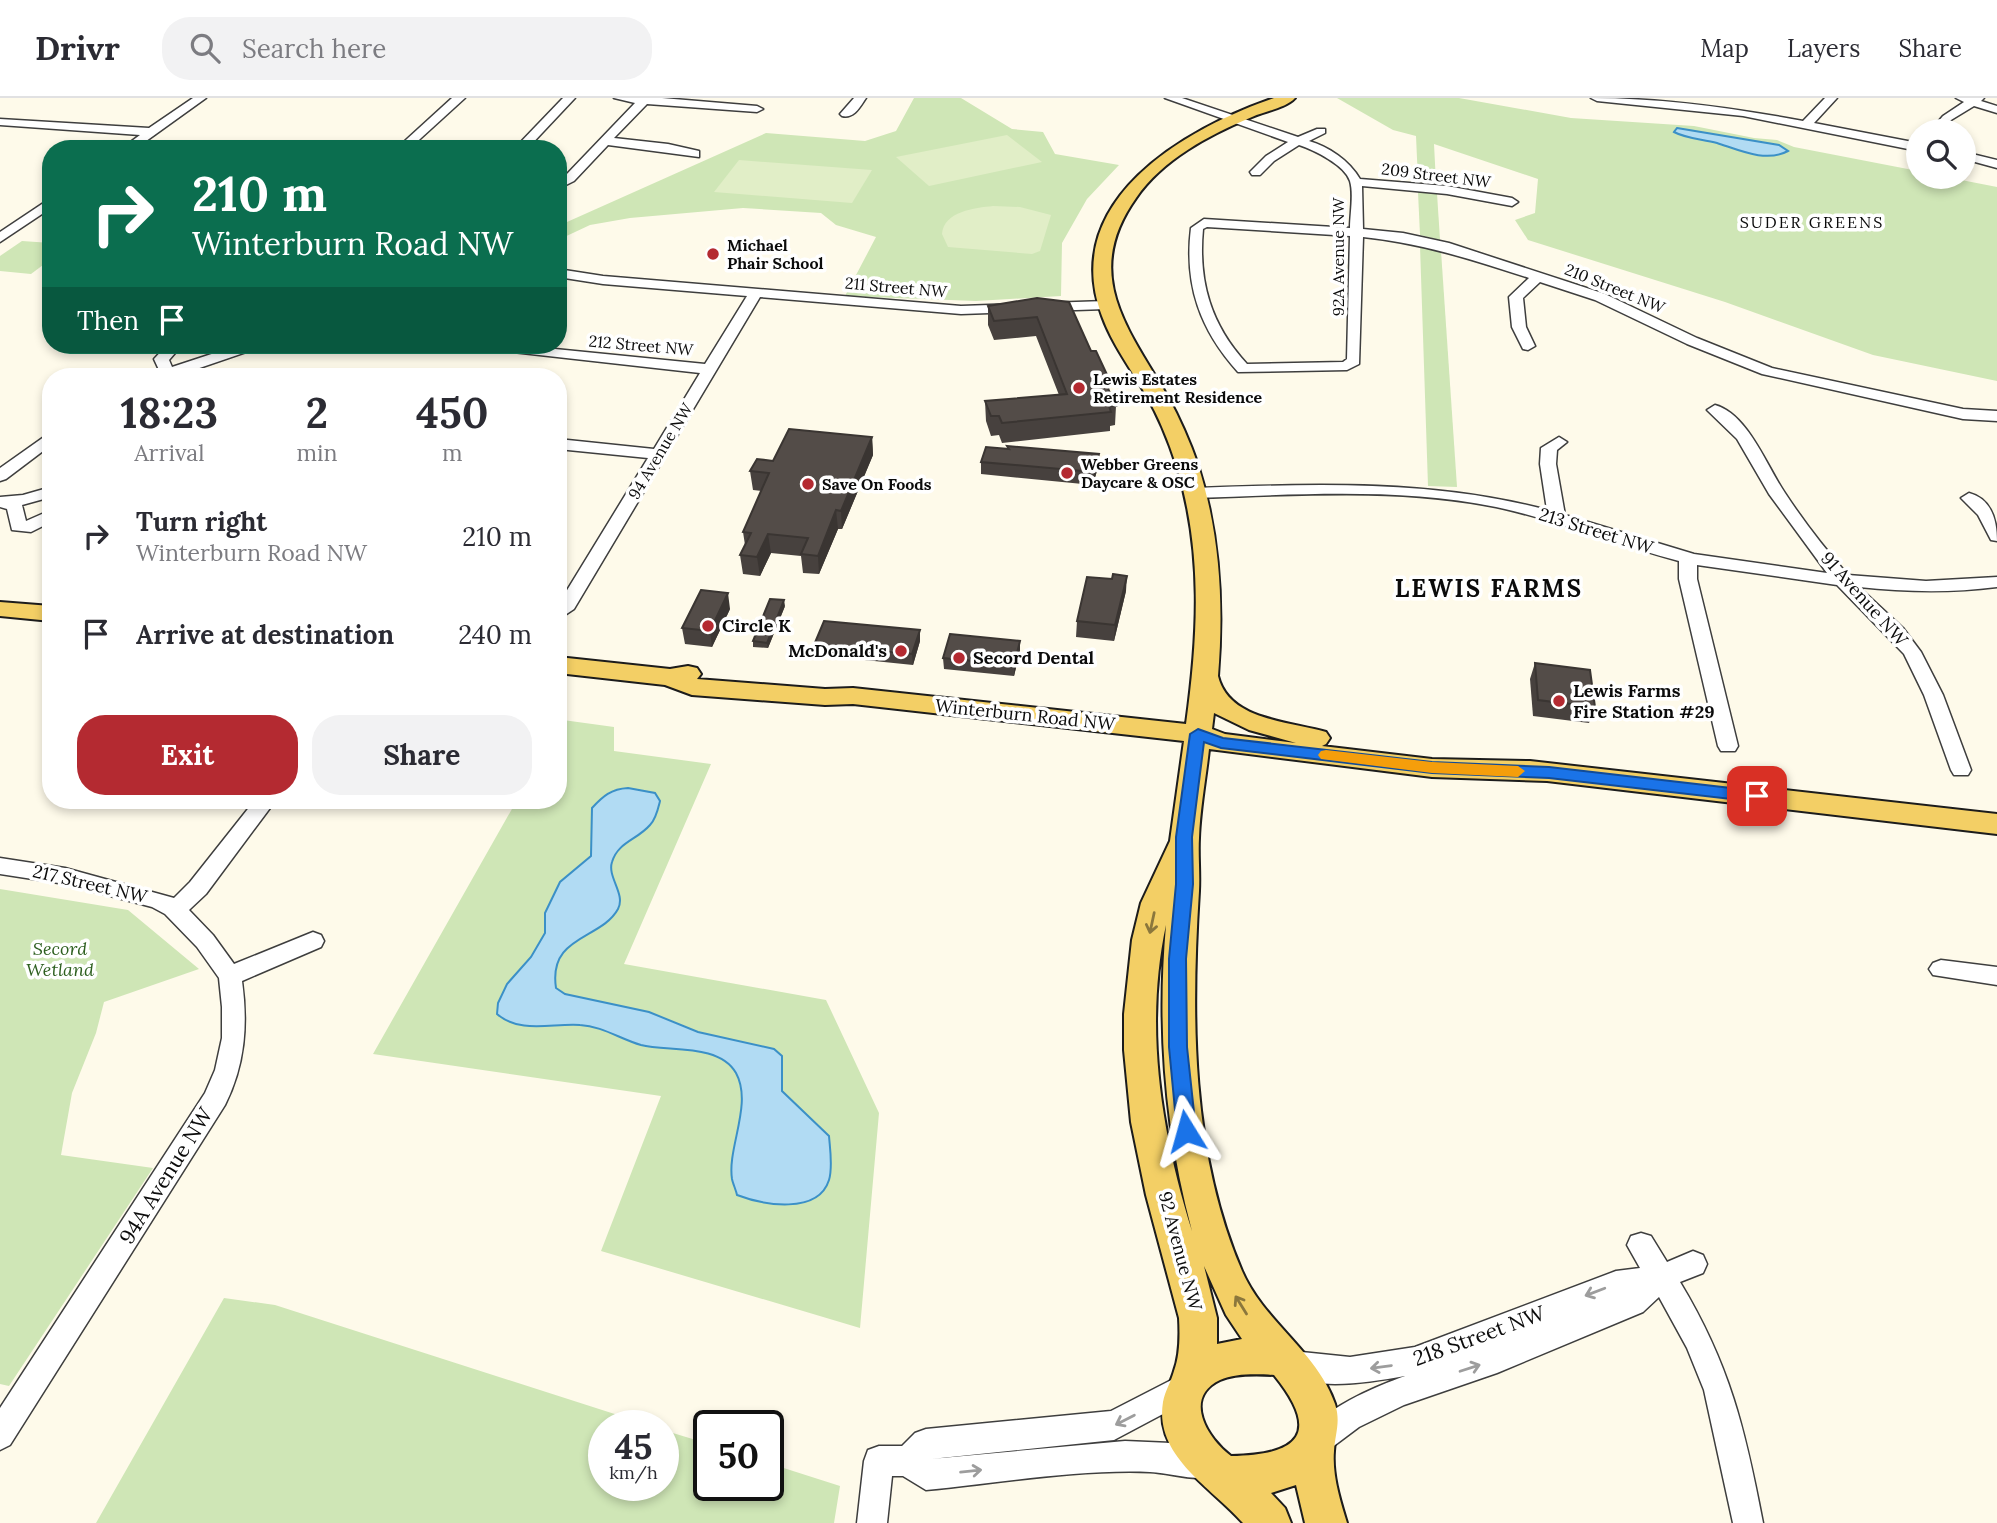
<!DOCTYPE html>
<html lang="en">
<head>
<meta charset="utf-8">
<style>
	:root { --surface:#fff; --page:#f2f2f3; --text:#2b2b33; --muted:#7c7c81; --line:#e1e1e2; --accent:#b42a31 }
	body { margin:0; font-family:Lora,serif; background:var(--page); color:var(--text); height:100vh; display:flex; flex-direction:column; font-size:26px; white-space:nowrap }
	* { box-sizing:border-box; margin:0 }
	p { font-size:23px; color:var(--muted) }
	.icon { flex:none; width:38px; height:38px; fill:none; stroke:currentColor; stroke-width:2; stroke-linecap:round; stroke-linejoin:round }
	.map { position:relative; flex:1; overflow:hidden }
	.side { position:absolute; left:42px; top:270px; width:525px; height:441px; display:flex; flex-direction:column; background:var(--surface); border-radius:28px; box-shadow:0 4px 10px #0003 }
	.side>* { flex:none }
	.banner { position:absolute; left:42px; top:42px; width:525px; height:214px; border-radius:28px; box-shadow:0 4px 10px #0003; background:#0b6e4f; color:#fff; overflow:hidden }
	.tools { position:absolute; left:1906px; top:21px; display:grid; gap:14px }
	.tools a { display:grid; place-items:center; width:70px; height:70px; border-radius:50%; background:var(--surface); box-shadow:0 4px 10px #0003; font-size:35px }
	.speed { position:absolute; left:588px; top:1312px; display:flex; gap:14px; font-size:35px; font-weight:700; text-align:center }
	.speed>* { display:grid; place-content:center; width:91px; height:91px; border-radius:50%; background:var(--surface); box-shadow:0 4px 10px #0003; line-height:1 }
	.speed small { font-size:18px; font-weight:400 }
	.speed .limit { border:4px solid #111; border-radius:10px; background:#fff; color:#111 }
	.pin { position:absolute; display:grid; place-items:center; width:60px; height:60px; color:#fff; margin:-30px; border-radius:14px; box-shadow:0 4px 10px #0006 }
	.me { position:absolute; width:77px; margin:-38px; rotate:352deg; stroke-linejoin:round; filter:drop-shadow(0 0 5px #0008) }
	.turn { display:flex; align-items:center; gap:24px; height:147px; padding:0 35px; font-size:32px }
	.turn .icon { width:91px; height:91px; stroke-width:2.5 }
	.turn b { display:block; font-size:49px; line-height:60px }
	.then { display:flex; align-items:center; height:66px; padding:0 35px; background:#0003; gap:14px; font-size:26px }
	.eta { display:flex; justify-content:space-evenly; align-items:center; height:119px; text-align:center }
	.eta b { font-size:42px; font-weight:700; line-height:49px }
	.button { display:flex; gap:14px; margin-top:auto; padding:14px 35px }
	.button a { flex:1; height:80px; border-radius:28px; background:var(--accent); color:#fff; font-size:28px; font-weight:700; line-height:80px; text-align:center }
	.button a+a { background:var(--page); color:var(--text) }
	ul { padding:0; list-style:none }
	li { display:flex; align-items:center; gap:21px; height:98px; padding:0 35px }
	li div { flex:1 }
	li b { display:block; font-size:26px }
	li em { font-style:normal }
	header { display:flex; align-items:center; gap:42px; box-sizing:border-box; height:98px; padding:0 35px; background:var(--surface); border-bottom:2px solid var(--line) }
	header strong { font-size:33px }
	nav { display:flex; gap:38px; margin-inline-start:auto; font-size:24px }
	.search { width:490px; height:63px; background:var(--page); display:flex; align-items:center; gap:18px; box-sizing:border-box; padding:0 24px; border-radius:28px; color:var(--muted); font-size:26px }
	.map>svg:first-child { display:block }
	.green { fill:#cfe6b6 }
	.pitch { fill:#e1eec7 }
	.water { fill:#b1dbf3; stroke:#3b90c7; stroke-width:2 }
	.lines { fill:none; stroke-linecap:round; stroke-linejoin:round }
	.minor-casing { stroke:#3e3e3e; stroke-width:3 }
	.major-casing { stroke:#1c1c1c; stroke-width:4 }
	.minor { fill:#fff; fill-rule:evenodd }
	.major { fill:#f3cf65; fill-rule:evenodd }
	.wall { fill:#47413e }
	.shaded-wall { fill:#3a3532 }
	.building { fill:#534c48; stroke:#3a3532; stroke-width:2 }
	.oneway { stroke:#8b773c }
	.oneway2 { stroke:#9d9d9d }
	.route { fill:#1a73e8; stroke:#114b97; stroke-width:2 }
	.slow { fill:#f59e0b }
	.poi-dot { fill:#b42a31; stroke:#fff; stroke-width:2.5 }
	.labels { text-anchor:middle; stroke-width:7; stroke-linejoin:round; paint-order:stroke }
	.far-street-label { font-size:16px; fill:#0b0b0b; stroke:#fff }
	.far-neighbourhood-label { font-size:16px; letter-spacing:2px; fill:#0b0b0b; stroke:#fff }
	.far-poi-label { font-size:16px; font-weight:bold; fill:#0b0b0b; stroke:#fff; text-anchor:start }
	.street-label { font-size:18px; fill:#0b0b0b; stroke:#fff }
	.poi-label { font-size:18px; font-weight:bold; fill:#0b0b0b; stroke:#fff; text-anchor:start }
	.park-label { font-size:18px; font-style:italic; fill:#2d5f1f; stroke:#fff }
	.near-street-label { font-size:21px; fill:#0b0b0b; stroke:#fff }
	.district-label { font-size:24px; font-weight:bold; letter-spacing:2px; fill:#0b0b0b; stroke:#fff }
</style>
</head>
<body>
<header>
<strong>Drivr</strong>
<div class="search"><svg class="icon" aria-label="search" viewBox="0 0 24 24"><circle cx="10" cy="10" r="6"/><path d="M15 15l6 6"/></svg>Search here</div>
<nav><a>Map</a><a>Layers</a><a>Share</a></nav>
</header>
<div class="map">
<svg width="1997" height="1425" viewBox="0 0 1997 1425">
	<rect width="100%" height="100%" fill="#fefaea"/>
	<g class="green">
		<polygon points="914,0 961,0 1012,31 1043,34 1055,56 1119,67 1087,101 1062,145 1061,198 976,203 845,198 876,139 836,127 821,115 743,110 630,120 590,127 558,142 558,128 766,35 865,43 896,33"/>
		<polygon points="1337,0 1459,0 1571,20 1694,28 1754,40 1777,42 1794,49 1918,73 1918,79 1946,79 1997,89 1997,283 1873,257 1725,204 1528,142 1515,122 1535,115 1538,81 1434,46 1436,85 1418,83 1416,38 1393,32"/>
		<polygon points="1418,94 1437,95 1440,142 1420,137"/>
		<polygon points="22,143 51,145 51,161 31,176 0,173 0,158"/>
		<polygon points="1420,148 1441,153 1457,389 1428,388"/>
		<polygon points="563,622 614,629 614,653 711,666 624,866 826,902 879,1015 860,1230 601,1153 661,998 373,956 517,702 558,702 558,629"/>
		<polygon points="0,791 128,812 199,871 104,904 96,935 72,995 61,1057 153,1070 9,1288 0,1286"/>
		<polygon points="224,1200 275,1207 652,1328 604,1328 604,1388 663,1388 663,1332 709,1346 709,1388 768,1388 768,1365 840,1388 834,1425 96,1425"/>
	</g>
	<g class="pitch">
		<polygon points="1007,37 1042,64 929,88 896,59"/>
		<polygon points="739,62 872,72 852,105 714,94"/>
		<path d="M993,108L1020,109L1051,117L1040,153L1032,156L948,149L942,136C944,113 975,110 993,108Z"/>
	</g>
	<g class="water">
		<path d="M1677,30L1779,47L1788,53C1766,65 1739,52 1717,45C1703,41 1687,41 1674,34Z"/>
		<path d="M628,690L655,695L660,703C658,711 656,721 650,727C637,742 618,744 612,764C607,779 626,796 618,811C601,842 548,837 556,890L565,896L649,914L698,934L774,951L782,958V993L829,1038C830,1051 833,1069 829,1082C818,1117 763,1107 737,1097C736,1092 733,1086 732,1081C727,1050 753,1006 736,975C719,945 668,954 641,947C620,941 602,928 580,927C552,925 520,936 497,916L498,905L507,886L531,859L545,835V815L560,784L591,758L592,710C603,698 611,691 628,690Z"/>
	</g>
	<g class="lines">
		<defs>
			<g id="minor">
				<polygon points="193,0 206,0 135,51 121,51 140,37 0,27 0,21 149,30"/>
				<polygon points="452,0 465,0 409,51 396,51"/>
				<polygon points="563,0 575,0 527,51 514,51"/>
				<polygon points="614,0 662,0 757,8 763,11 757,14 647,6 614,40 668,46 699,53 699,59 608,47 574,83 558,91 558,82 566,77 635,5"/>
				<path d="M854,0H866C860,9 854,21 842,18L840,16Z"/>
				<path d="M1165,0H1182L1298,39L1317,31H1325V35L1309,43C1329,49 1349,62 1360,81L1447,88L1512,100L1518,104L1512,108L1447,96L1362,88L1363,131L1403,135L1449,145L1605,196L1697,240L1772,270L1963,311L1997,313V323L1963,321L1762,276L1687,246L1595,202L1540,184L1523,200L1526,229L1535,248L1528,252L1523,251L1512,229L1509,199L1529,180C1474,162 1421,145 1363,139L1359,266L1347,272L1238,274C1200,232 1184,187 1191,130L1204,121L1350,130C1350,116 1354,96 1350,83C1345,67 1314,52 1299,47L1274,63L1260,77H1252L1250,74L1266,58L1288,44ZM1207,129L1350,138L1347,261L1343,264L1247,266C1211,227 1198,184 1203,131Z"/>
				<path d="M1591,0C1663,0 1733,10 1803,23L1825,0H1837L1814,25L1918,45V53L1743,18L1597,3Z"/>
				<polygon points="1956,0 1984,0 1981,3 1997,8 1997,15 1974,8 1951,22 1942,33 1930,33 1943,18 1964,4"/>
				<polygon points="1964,54 1997,62 1997,70 1964,61"/>
				<polygon points="51,100 51,110 0,144 0,134"/>
				<polygon points="558,171 603,178 961,208 1106,203 1113,207 1106,211 961,216 760,199 574,511 565,517 559,515 558,507 648,360 558,351 558,341 654,351 700,275 486,251 479,247 515,247 705,266 747,198 603,186 558,179"/>
				<polygon points="167,247 182,247 169,262 172,269 239,247 260,247 258,250 176,278 155,278 160,274 154,261"/>
				<path d="M1715,307C1748,316 1767,369 1785,395C1804,424 1825,451 1848,477L1926,483L1997,479V489C1951,495 1905,494 1859,489L1903,530L1921,554L1943,597L1971,672L1968,677H1954L1951,672L1924,597L1904,556L1837,487L1697,467V481L1738,648L1735,653H1721L1718,648L1679,481V463C1618,447 1558,422 1496,409C1397,389 1294,397 1194,400L1186,395L1194,390C1314,386 1430,381 1547,412L1540,366L1541,350L1559,339L1567,344L1557,352L1556,366L1565,417L1694,456L1827,475L1769,396L1737,341L1707,312Z"/>
				<polygon points="51,334 51,347 6,381 0,383 0,370"/>
				<polygon points="51,389 51,399 22,407 26,423 51,412 51,424 31,434 12,432 7,411 0,409 0,399 23,397"/>
				<path d="M1969,395C1992,401 1997,423 1997,443L1991,442L1978,417L1961,400Z"/>
				<path d="M255,702H276L206,796L189,812L213,837L234,866L313,834L321,837L324,843L321,849L242,883C248,927 245,967 225,1007L10,1347L0,1352V1310L205,995L215,972L222,940V909L219,880L197,849L165,816L152,809L65,786L0,776V760L65,770L174,800L190,784Z"/>
				<polygon points="1941,862 1997,869 1997,887 1933,877 1929,871 1933,865"/>
				<path d="M1641,1135L1651,1138L1667,1164L1693,1153L1703,1157L1707,1166L1703,1175L1680,1184C1730,1267 1745,1331 1763,1425H1733L1704,1292L1687,1250L1659,1199L1643,1214L1497,1275L1404,1307L1359,1329L1331,1350L1321,1355L1311,1350L1306,1340C1318,1312 1377,1288 1405,1278C1365,1285 1321,1292 1282,1277L1278,1267L1282,1257L1292,1253L1350,1259L1415,1249L1616,1173L1640,1170L1627,1147L1631,1138Z"/>
				<path d="M1185,1275L1195,1279L1199,1289L1195,1299L1114,1342L931,1361L1125,1343L1171,1345L1219,1355L1223,1366L1219,1377C1199,1385 1172,1375 1150,1374C1079,1371 998,1385 926,1392L903,1378H892L887,1425H857L864,1363L868,1352L879,1348H902L915,1335L926,1331L1111,1313Z"/>
			</g>
			<g id="major">
				<path d="M1274,0H1295C1286,10 1265,13 1252,19C1209,37 1163,61 1136,100C1081,177 1129,232 1168,299C1180,321 1190,344 1198,367C1220,436 1224,506 1218,578C1229,623 1290,623 1326,634L1330,640L1326,646L1322,648L1432,661L1530,663L1997,716V736L1547,683L1432,679L1209,651C1206,680 1200,710 1199,740C1198,757 1200,775 1199,793C1191,919 1191,1055 1242,1173C1264,1224 1317,1253 1335,1306C1341,1324 1335,1336 1334,1353C1332,1377 1340,1402 1347,1425H1305L1296,1387L1271,1395L1285,1410L1291,1425H1243C1213,1390 1154,1359 1163,1304C1165,1293 1171,1284 1174,1273C1180,1257 1180,1237 1179,1220L1146,1097L1131,1024L1124,952V916L1132,842L1141,805L1170,743L1184,643L853,606L825,607L692,597L665,587L558,575V559L670,571L688,568L697,570L701,576L697,581L825,591L853,590L1186,626C1198,539 1203,455 1177,369C1169,344 1159,319 1146,297C1131,271 1112,246 1102,218C1059,103 1184,31 1274,0ZM1214,615L1249,632L1296,645L1225,636L1212,631ZM1166,827C1157,931 1165,1032 1192,1133C1161,1034 1144,929 1166,827ZM1204,1168L1226,1217L1242,1241L1217,1246V1220ZM1274,1277C1321,1335 1300,1357 1231,1358C1208,1341 1182,1300 1220,1282C1235,1275 1258,1276 1274,1277Z"/>
				<polygon points="0,504 51,508 51,523 0,518"/>
			</g>
		</defs>
		<use href="#minor" class="minor-casing"/>
		<use href="#major" class="major-casing"/>
		<use href="#minor" class="minor"/>
		<use href="#major" class="major"/>
	</g>
	<g class="wall">
		<polygon points="1037,200 1091,253 1110,283 1109,292 1116,308 1115,327 1110,328 1110,333 1002,345 999,337 991,338 986,323 985,303 1059,297 1036,238 994,242 988,227 988,208"/>
		<polygon points="872,339 873,357 842,431 838,431 819,476 803,475 801,458 771,455 760,478 743,476 740,457 745,447 743,434 762,393 753,392 750,373 773,363"/>
		<polygon points="1007,348 1099,356 1098,369 1093,387 981,376 981,364 1007,351"/>
		<polygon points="1126,493 1114,543 1076,539 1077,523"/>
		<polygon points="785,508 768,550 753,549 753,543"/>
		<polygon points="730,511 712,549 685,546 682,530"/>
		<polygon points="920,532 920,543 913,567 816,557 814,547"/>
		<polygon points="1020,543 1020,553 1014,578 944,571 943,560"/>
		<polygon points="1535,565 1595,609 1589,625 1533,618 1530,581"/>
	</g>
	<g class="shaded-wall">
		<polygon points="872,339 873,357 842,431 841,413"/>
		<polygon points="1099,356 1098,369 1093,387 1094,374"/>
		<polygon points="836,412 838,431 819,476 818,458"/>
		<polygon points="768,436 771,455 760,478 757,459"/>
		<polygon points="1127,478 1126,493 1114,543 1115,527"/>
		<polygon points="728,495 730,511 712,549 710,533"/>
		<polygon points="784,502 785,508 768,550 767,545"/>
		<polygon points="920,532 920,543 913,567 912,556"/>
		<polygon points="1020,543 1020,553 1014,578 1014,567"/>
	</g>
	<g class="building">
		<polygon points="1037,200 1069,204 1091,253 1096,253 1110,283 1105,284 1116,308 1109,308 1111,314 1002,325 999,318 991,318 985,303 1067,296 1037,219 994,223 988,208"/>
		<polygon points="789,331 872,339 841,413 836,412 818,458 801,456 808,440 768,436 757,459 740,457 751,435 743,434 769,375 750,373 757,361 773,363"/>
		<polygon points="1007,348 1099,356 1094,374 981,364 986,349 1009,351"/>
		<polygon points="1113,476 1127,478 1115,527 1077,523 1087,479 1112,481"/>
		<polygon points="701,492 728,495 710,533 682,530"/>
		<polygon points="770,501 784,502 767,545 753,543"/>
		<polygon points="824,523 920,532 912,556 814,547"/>
		<polygon points="950,536 1020,543 1014,567 943,560"/>
		<polygon points="1535,565 1590,572 1595,609 1538,602"/>
	</g>
	<defs><path id="oneway-shaft" d="M-6 0H5M1.5-3L5.5 0L1.5 3" fill="none" stroke-width="1.6" stroke-linecap="round" stroke-linejoin="round" transform="scale(1.75)"/></defs>
	<g class="oneway">
		<use href="#oneway-shaft" transform="translate(1152 825) rotate(102)"/>
		<use href="#oneway-shaft" transform="translate(1241 1207) rotate(-122)"/>
	</g>
	<g class="oneway2">
		<use href="#oneway-shaft" transform="translate(1595 1194) rotate(159)"/>
		<use href="#oneway-shaft" transform="translate(1381 1269) rotate(172)"/>
		<use href="#oneway-shaft" transform="translate(1470 1270) rotate(-18)"/>
		<use href="#oneway-shaft" transform="translate(1125 1322) rotate(153)"/>
		<use href="#oneway-shaft" transform="translate(971 1373) rotate(-6)"/>
	</g>
	<polygon class="route" points="1198,631 1223,640 1432,664 1549,669 1757,693 1765,698 1757,704 1549,680 1432,675 1221,650 1204,644 1192,739 1193,786 1186,861 1187,949 1196,1033 1193,1039 1186,1041 1180,1039 1177,1033 1169,949 1169,861 1176,786 1176,739 1190,636"/>
	<polygon class="slow" points="1326,652 1432,664 1518,668 1525,673 1518,679 1432,675 1321,661 1318,657 1321,653"/>
	<g class="poi-dot">
		<circle cx="713" cy="156" r="7"/>
		<circle cx="1079" cy="290" r="7"/>
		<circle cx="1067" cy="375" r="7"/>
		<circle cx="808" cy="386" r="7"/>
		<circle cx="708" cy="528" r="7"/>
		<circle cx="901" cy="553" r="7"/>
		<circle cx="959" cy="560" r="7"/>
		<circle cx="1559" cy="603" r="7"/>
	</g>
	<g class="labels">
		<g class="far-street-label">
			<text transform="translate(1436 77) rotate(7)" y="6">209 Street NW</text>
			<text transform="translate(1338 159) rotate(-90)" y="6">92A Avenue NW</text>
			<text transform="translate(896 189) rotate(5)" y="6">211 Street NW</text>
			<text transform="translate(1615 190) rotate(22)" y="6">210 Street NW</text>
			<text transform="translate(641 247) rotate(5)" y="6">212 Street NW</text>
			<text transform="translate(660 353) rotate(-59)" y="6">94 Avenue NW</text>
		</g>
		<g class="far-neighbourhood-label">
			<text x="1812" y="130">SUDER GREENS</text>
		</g>
		<g class="far-poi-label">
			<text x="727" y="153">Michael<tspan x="727" dy="18">Phair School</tspan></text>
			<text x="1093" y="287">Lewis Estates<tspan x="1093" dy="18">Retirement Residence</tspan></text>
			<text x="1081" y="372">Webber Greens<tspan x="1081" dy="18">Daycare &amp; OSC</tspan></text>
			<text x="822" y="392">Save On Foods</text>
		</g>
		<g class="street-label">
			<text transform="translate(1596 433) rotate(17)" y="6">213 Street NW</text>
			<text transform="translate(1864 501) rotate(48)" y="6">91 Avenue NW</text>
			<text transform="translate(1025 617) rotate(6)" y="6">Winterburn Road NW</text>
			<text transform="translate(90 786) rotate(13)" y="6">217 Street NW</text>
			<text transform="translate(1180 1153) rotate(75)" y="6">92 Avenue NW</text>
		</g>
		<g class="poi-label">
			<text x="722" y="534">Circle K</text>
			<text x="887" y="559" text-anchor="end">McDonald's</text>
			<text x="973" y="566">Secord Dental</text>
			<text x="1573" y="599">Lewis Farms<tspan x="1573" dy="21">Fire Station #29</tspan></text>
		</g>
		<g class="park-label">
			<text x="60" y="857">Secord<tspan x="60" dy="21">Wetland</tspan></text>
		</g>
		<g class="near-street-label">
			<text transform="translate(166 1078) rotate(-58)" y="7">94A Avenue NW</text>
			<text transform="translate(1479 1238) rotate(-20)" y="7">218 Street NW</text>
		</g>
		<g class="district-label">
			<text x="1489" y="499">LEWIS FARMS</text>
		</g>
	</g>
</svg>
<div class="tools">
<a><svg class="icon" aria-label="search" viewBox="0 0 24 24"><circle cx="10" cy="10" r="6"/><path d="M15 15l6 6"/></svg></a>
</div>
<div class="speed"><div>45<small>km/h</small></div><div class="limit">50</div></div>
<div class="pin" style="left:1757px;top:698px;background:#d93025"><svg class="icon" aria-label="arrive" viewBox="0 0 24 24"><path d="M6 21V4h12l-3 4 3 4H6"/></svg></div>
<svg class="me" style="left:1186px;top:1033px" viewBox="-20 -20 40 40"><path d="M0-17L14 15 0 8-14 15z" fill="#1a73e8" stroke="#fff" stroke-width="4"/></svg>
<div class="banner">
<div class="turn"><svg class="icon" aria-label="right" viewBox="0 0 24 24"><path d="M7 20v-9h11M14 6l5 5-5 5"/></svg><div><b>210 m</b>Winterburn Road NW</div></div>
<div class="then">Then<svg class="icon" aria-label="arrive" viewBox="0 0 24 24"><path d="M6 21V4h12l-3 4 3 4H6"/></svg></div>
</div>
<section class="side">
<div class="eta">
<div><b>18:23</b><p>Arrival</p></div>
<div><b>2</b><p>min</p></div>
<div><b>450</b><p>m</p></div>
</div>
<ul>
<li><svg class="icon" aria-label="right" viewBox="0 0 24 24"><path d="M7 20v-9h11M14 6l5 5-5 5"/></svg><div><b>Turn right</b><p>Winterburn Road NW</p></div><em>210 m</em></li>
<li><svg class="icon" aria-label="arrive" viewBox="0 0 24 24"><path d="M6 21V4h12l-3 4 3 4H6"/></svg><div><b>Arrive at destination</b></div><em>240 m</em></li>
</ul>
<div class="button"><a>Exit</a><a>Share</a></div>
</section>
</div>
</body>
</html>
